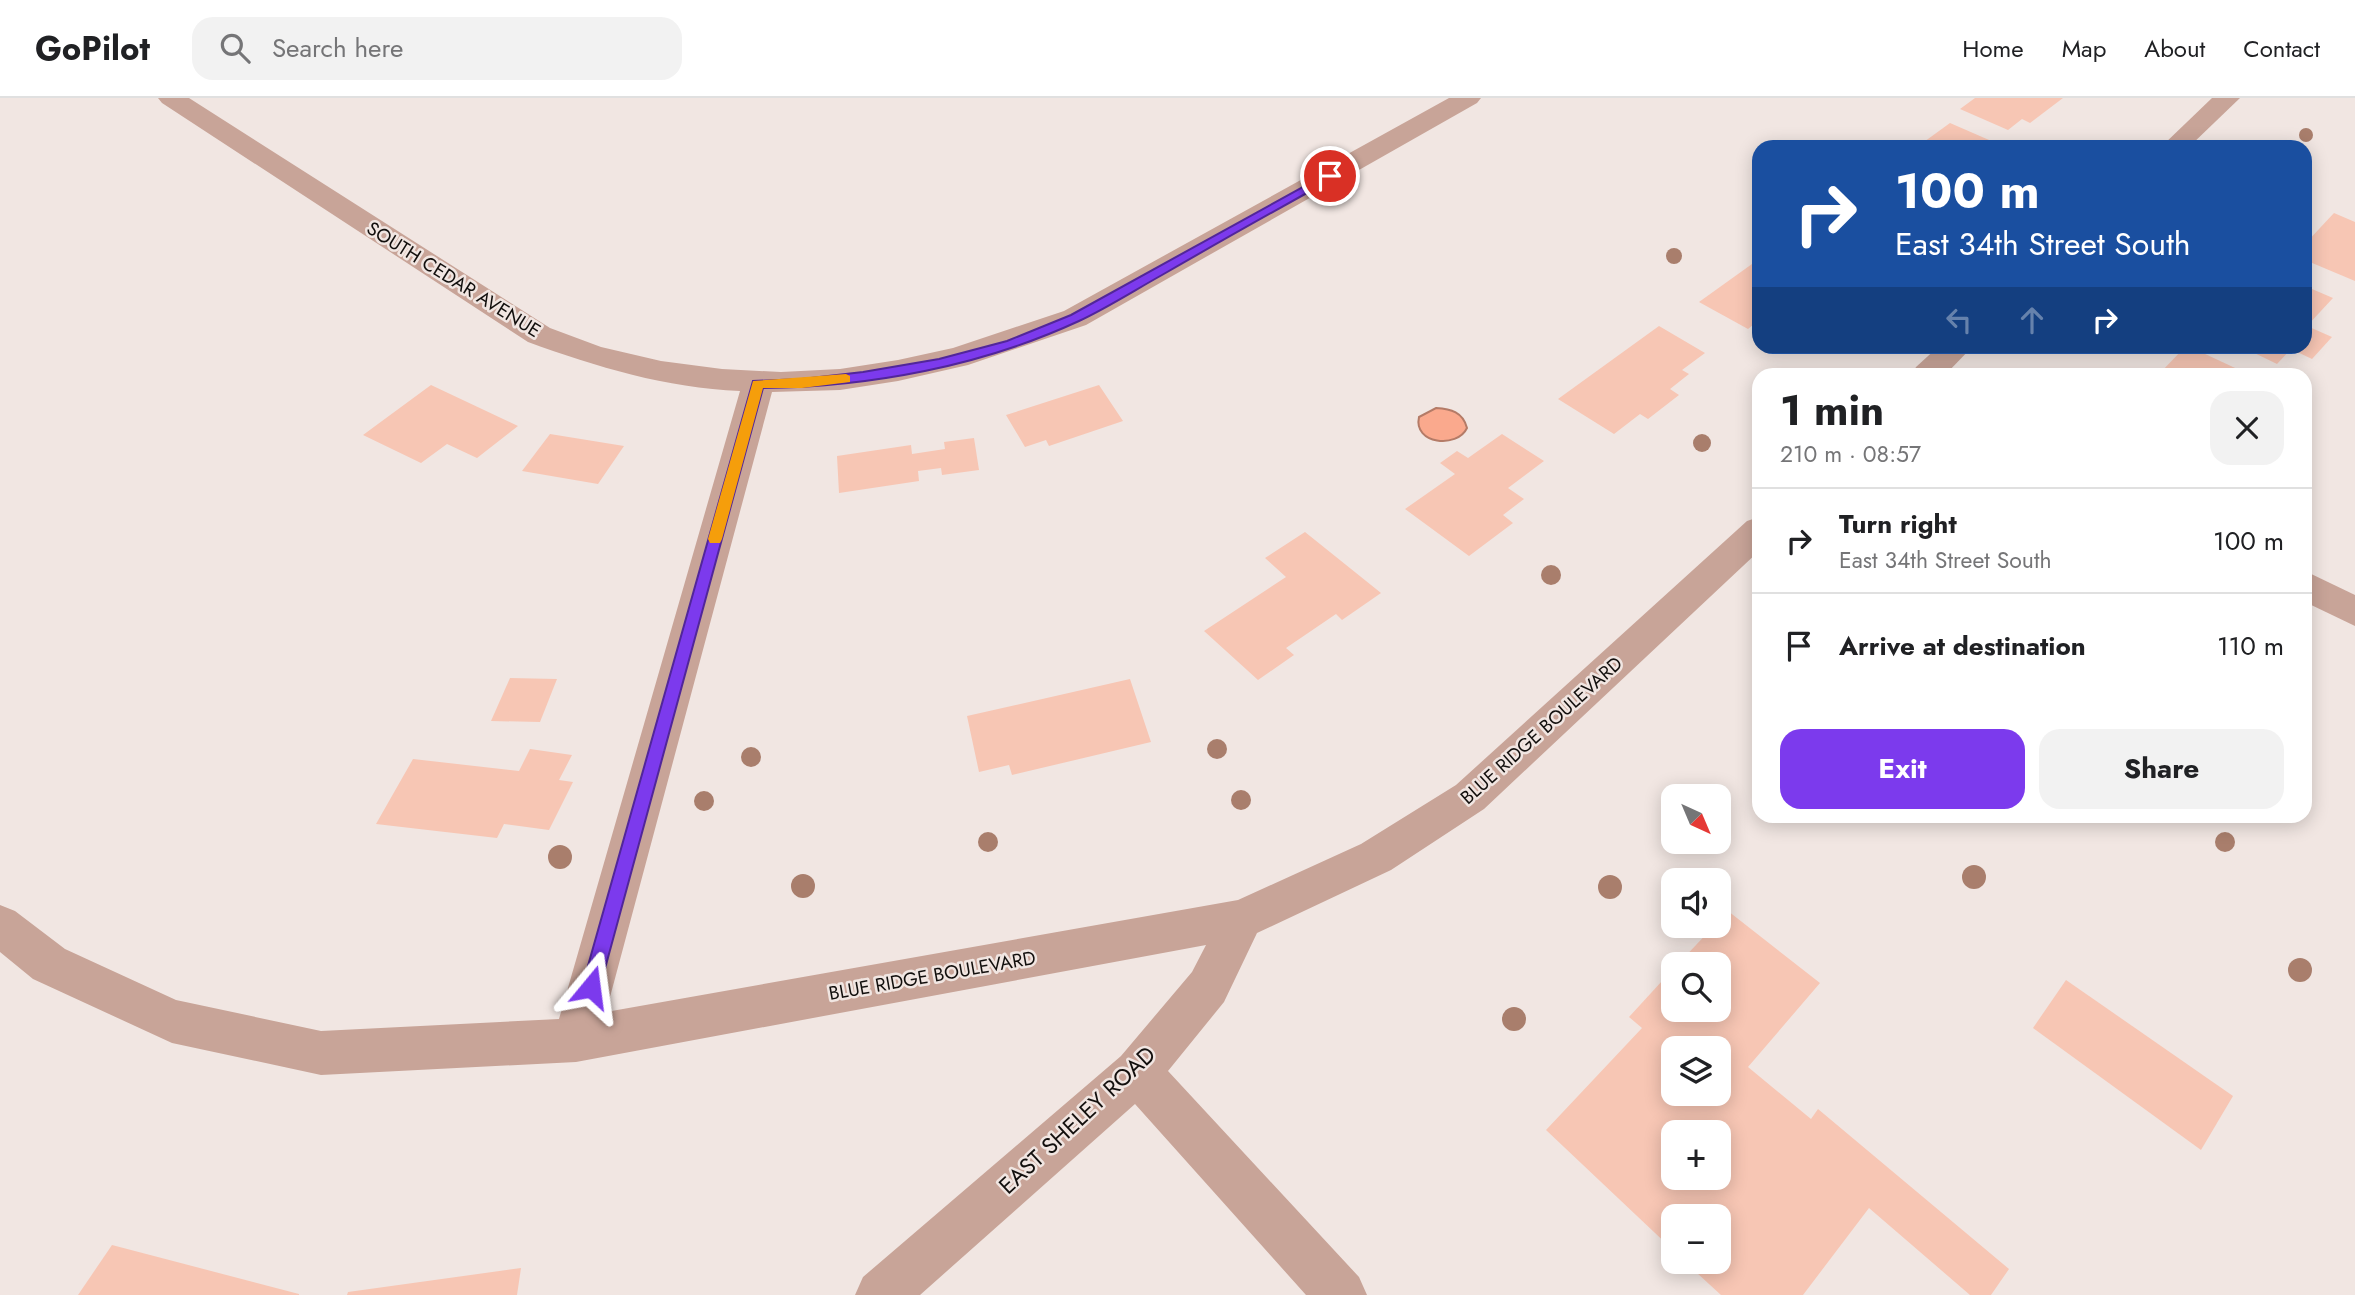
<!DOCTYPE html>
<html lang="en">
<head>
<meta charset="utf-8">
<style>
	:root { --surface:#fff; --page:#f2f2f2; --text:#202124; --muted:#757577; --line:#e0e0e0; --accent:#7c3aed }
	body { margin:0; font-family:Jost,sans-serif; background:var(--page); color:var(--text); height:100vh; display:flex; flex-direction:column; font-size:26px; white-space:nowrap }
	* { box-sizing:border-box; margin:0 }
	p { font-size:23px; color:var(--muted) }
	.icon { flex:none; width:38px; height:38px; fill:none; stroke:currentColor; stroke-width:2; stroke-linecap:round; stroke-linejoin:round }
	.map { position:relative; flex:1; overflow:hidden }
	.drawer { position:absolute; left:1752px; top:270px; width:560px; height:455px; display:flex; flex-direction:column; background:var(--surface); border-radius:21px; box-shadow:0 4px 18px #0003 }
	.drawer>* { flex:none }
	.banner { position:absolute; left:1752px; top:42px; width:560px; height:214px; border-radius:21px; box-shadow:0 4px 18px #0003; background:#1a4fa0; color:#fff; overflow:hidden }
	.needle { width:46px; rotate:136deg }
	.controls { position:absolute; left:1661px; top:686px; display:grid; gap:14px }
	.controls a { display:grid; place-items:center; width:70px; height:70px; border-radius:14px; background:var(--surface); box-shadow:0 4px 18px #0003; font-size:35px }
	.pin { position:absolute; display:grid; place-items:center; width:60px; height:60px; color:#fff; margin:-30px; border:4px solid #fff; border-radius:50%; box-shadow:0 2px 7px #0007 }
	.me { position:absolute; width:77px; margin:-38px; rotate:16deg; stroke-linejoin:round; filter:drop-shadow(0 0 5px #0008) }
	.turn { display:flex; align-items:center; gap:24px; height:147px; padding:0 28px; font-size:32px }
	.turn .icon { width:91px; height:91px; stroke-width:2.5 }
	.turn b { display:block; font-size:49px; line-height:60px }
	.lanes { display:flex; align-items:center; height:66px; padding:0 28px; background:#0003; justify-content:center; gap:35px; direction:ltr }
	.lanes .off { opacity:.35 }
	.round { display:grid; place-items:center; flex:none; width:74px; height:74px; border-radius:21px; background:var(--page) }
	.headline { display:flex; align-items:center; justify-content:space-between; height:119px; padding:0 28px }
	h1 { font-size:42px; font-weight:700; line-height:52px }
	.button { display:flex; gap:14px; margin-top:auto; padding:14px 28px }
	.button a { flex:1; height:80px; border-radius:21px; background:var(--accent); color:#fff; font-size:28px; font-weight:700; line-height:80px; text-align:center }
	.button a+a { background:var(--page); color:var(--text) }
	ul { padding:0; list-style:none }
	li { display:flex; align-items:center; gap:21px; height:105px; padding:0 28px; border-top:2px solid var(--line) }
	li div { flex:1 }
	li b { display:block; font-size:26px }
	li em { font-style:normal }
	header { display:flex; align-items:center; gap:42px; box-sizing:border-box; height:98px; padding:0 35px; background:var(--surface); border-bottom:2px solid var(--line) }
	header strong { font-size:33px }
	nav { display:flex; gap:38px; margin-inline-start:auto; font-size:24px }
	.search { width:490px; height:63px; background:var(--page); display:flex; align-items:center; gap:18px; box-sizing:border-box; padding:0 24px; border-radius:21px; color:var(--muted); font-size:26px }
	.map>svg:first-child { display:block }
	.water { fill:#faa98d; stroke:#b47b67; stroke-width:2 }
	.building { fill:#f7c6b4; fill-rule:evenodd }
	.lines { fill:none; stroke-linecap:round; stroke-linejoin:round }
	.minor { fill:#c8a498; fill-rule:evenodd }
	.tree { fill:#a97e6c }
	.route { fill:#7c3aed; stroke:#51269a; stroke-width:2 }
	.slow { fill:#f59e0b }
	.labels { text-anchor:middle; stroke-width:5; stroke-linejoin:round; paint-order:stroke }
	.street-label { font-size:19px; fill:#120f0d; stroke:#f1e6e2 }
	.near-street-label { font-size:23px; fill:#120f0d; stroke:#f1e6e2 }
</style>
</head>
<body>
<header>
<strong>GoPilot</strong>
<div class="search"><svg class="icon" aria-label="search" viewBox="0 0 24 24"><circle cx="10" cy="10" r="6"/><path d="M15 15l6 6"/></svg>Search here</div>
<nav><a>Home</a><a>Map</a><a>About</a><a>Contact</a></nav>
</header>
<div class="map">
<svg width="2355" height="1197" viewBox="0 0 2355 1197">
	<rect width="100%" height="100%" fill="#f1e6e2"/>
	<path class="water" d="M1436,310C1451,311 1463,314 1467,330C1457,351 1413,346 1419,319Z"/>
	<g class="building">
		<polygon points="1975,0 2063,0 2030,25 2022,21 2008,32 1960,11"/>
		<polygon points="1950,25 1996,45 1991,49 1917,49"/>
		<polygon points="2334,115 2355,124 2355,183 2305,162 2305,146"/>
		<polygon points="1759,161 1759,222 1748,231 1699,204"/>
		<polygon points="2305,188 2333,200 2307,228 2332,239 2312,261 2291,251 2277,266 2240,248 2305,248"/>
		<polygon points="1659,228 1705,255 1682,272 1689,276 1670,291 1679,297 1648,321 1640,316 1614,336 1558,301"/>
		<polygon points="2186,248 2188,248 2248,276 2159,276"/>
		<polygon points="431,287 518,328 477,360 447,346 421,365 363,337"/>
		<polygon points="1099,287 1123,323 1049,348 1046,342 1025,349 1006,317"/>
		<polygon points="550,336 624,348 598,386 522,373"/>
		<polygon points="1502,336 1544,363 1508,390 1524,401 1503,417 1513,425 1469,458 1405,411 1455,376 1440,365 1457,353 1468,360"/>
		<polygon points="974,340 979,372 942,377 941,370 918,373 919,383 839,395 837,358 911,347 912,356 945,351 944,344"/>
		<polygon points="1305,434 1381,495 1342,522 1336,516 1286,550 1294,557 1258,582 1204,533 1286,479 1265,460"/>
		<polygon points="510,580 557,581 540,624 491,623"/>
		<polygon points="1130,581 1151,644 1012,677 1009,667 979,674 967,618"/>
		<polygon points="530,651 572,657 559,682 573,684 549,732 504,726 497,740 376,726 413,661 519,673"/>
		<path d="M1728,813L1820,885L1748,969L1811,1021L1818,1011L2009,1171L1991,1197H1970L1869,1110L1803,1197H1721L1685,1164H1718V1118H1673V1152L1546,1032L1642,930L1629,919L1673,871V912H1718V866H1678L1714,828H1718V823ZM1673,950H1718V996H1673ZM1673,1034H1718V1080H1673Z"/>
		<polygon points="2066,882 2233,998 2201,1052 2033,930"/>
		<polygon points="112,1147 299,1196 299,1197 78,1197"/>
		<polygon points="521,1170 517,1197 347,1197 348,1194"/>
	</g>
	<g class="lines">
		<g class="minor">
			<path d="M158,0H189L550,230L601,249L661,263L722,271L781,274L840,271L898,262L953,250L1064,213L1449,0H1481L1477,5L1086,227L968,267L898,283L840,292L772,294L606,914L1238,802L1361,746L1456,687L1747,423L1759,419V453L1484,711L1391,772L1257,835L1224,904L1168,973L1359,1179L1367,1197H1306L1135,1006L920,1197H855L863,1179L1121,958L1192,874L1206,847L576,964L321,977L172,945L33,881L0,854V807L15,813L65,851L176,902L321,933L559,921L740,293C666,290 597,269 528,244L162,5Z"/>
			<polygon points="2212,0 2240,0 2189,49 2161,49"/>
			<polygon points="1939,248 1973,248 1946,276 1912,276 1916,269"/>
			<polygon points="2305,473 2355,497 2355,528 2305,504"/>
		</g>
	</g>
	<g class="tree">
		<circle cx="2306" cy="37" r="7"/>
		<circle cx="1674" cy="158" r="8"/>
		<circle cx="1702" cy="345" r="9"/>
		<circle cx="1551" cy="477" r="10"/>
		<circle cx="1217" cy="651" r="10"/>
		<circle cx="751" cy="659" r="10"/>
		<circle cx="1241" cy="702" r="10"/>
		<circle cx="704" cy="703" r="10"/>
		<circle cx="988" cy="744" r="10"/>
		<circle cx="2225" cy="744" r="10"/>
		<circle cx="560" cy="759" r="12"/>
		<circle cx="1974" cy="779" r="12"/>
		<circle cx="803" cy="788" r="12"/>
		<circle cx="1610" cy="789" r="12"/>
		<circle cx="2300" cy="872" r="12"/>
		<circle cx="1514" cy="921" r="12"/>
	</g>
	<path class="route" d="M1330,74L1334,75V80C1276,112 1219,144 1162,177C1135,192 1107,210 1079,223C982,268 870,289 763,290L600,889L597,896L591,898L584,896L582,889L753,283L802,281L863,274L939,261L1007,243L1071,217Z"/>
	<polygon class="slow" points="846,276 850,278 850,284 802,290 763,290 722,441 720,445 710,445 708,441 753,283"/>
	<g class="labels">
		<g class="street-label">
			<text transform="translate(454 181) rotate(32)" y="7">SOUTH CEDAR AVENUE</text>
			<text transform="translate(1541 632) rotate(-42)" y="7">BLUE RIDGE BOULEVARD</text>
			<text transform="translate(932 877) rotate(-10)" y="7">BLUE RIDGE BOULEVARD</text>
		</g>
		<g class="near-street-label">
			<text transform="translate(1077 1022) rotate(-43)" y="8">EAST SHELEY ROAD</text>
		</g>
	</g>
</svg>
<div class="controls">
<a><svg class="needle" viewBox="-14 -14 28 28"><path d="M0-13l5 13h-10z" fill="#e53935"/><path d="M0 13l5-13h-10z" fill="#757577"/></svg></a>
<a><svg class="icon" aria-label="sound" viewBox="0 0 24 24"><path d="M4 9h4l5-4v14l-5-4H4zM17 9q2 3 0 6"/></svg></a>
<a><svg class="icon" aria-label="search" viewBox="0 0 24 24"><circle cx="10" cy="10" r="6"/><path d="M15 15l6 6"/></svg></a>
<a><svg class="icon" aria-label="layers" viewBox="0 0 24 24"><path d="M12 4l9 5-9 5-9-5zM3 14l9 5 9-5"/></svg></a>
<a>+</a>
<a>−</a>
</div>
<div class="pin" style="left:1330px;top:78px;background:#d93025"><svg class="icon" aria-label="arrive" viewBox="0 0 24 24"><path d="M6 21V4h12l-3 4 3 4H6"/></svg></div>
<svg class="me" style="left:591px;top:889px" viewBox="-20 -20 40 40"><path d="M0-17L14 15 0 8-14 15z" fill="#7c3aed" stroke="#fff" stroke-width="4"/></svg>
<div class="banner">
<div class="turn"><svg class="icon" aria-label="right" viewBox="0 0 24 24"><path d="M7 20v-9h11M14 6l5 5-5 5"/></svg><div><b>100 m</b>East 34th Street South</div></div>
<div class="lanes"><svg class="icon off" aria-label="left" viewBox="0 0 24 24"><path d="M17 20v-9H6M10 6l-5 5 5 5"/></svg><svg class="icon off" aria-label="ahead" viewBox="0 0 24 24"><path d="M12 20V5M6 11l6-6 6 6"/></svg><svg class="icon" aria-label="right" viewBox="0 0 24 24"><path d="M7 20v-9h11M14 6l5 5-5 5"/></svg></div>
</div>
<section class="drawer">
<div class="headline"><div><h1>1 min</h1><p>210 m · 08:57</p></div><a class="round"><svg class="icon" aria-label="close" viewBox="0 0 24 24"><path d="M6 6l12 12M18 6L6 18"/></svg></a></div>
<ul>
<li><svg class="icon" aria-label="right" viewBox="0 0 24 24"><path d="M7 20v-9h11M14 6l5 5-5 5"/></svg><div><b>Turn right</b><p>East 34th Street South</p></div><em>100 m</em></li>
<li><svg class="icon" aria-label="arrive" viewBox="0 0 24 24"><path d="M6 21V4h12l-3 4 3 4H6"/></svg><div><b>Arrive at destination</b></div><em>110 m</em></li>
</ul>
<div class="button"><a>Exit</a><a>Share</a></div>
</section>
</div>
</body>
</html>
